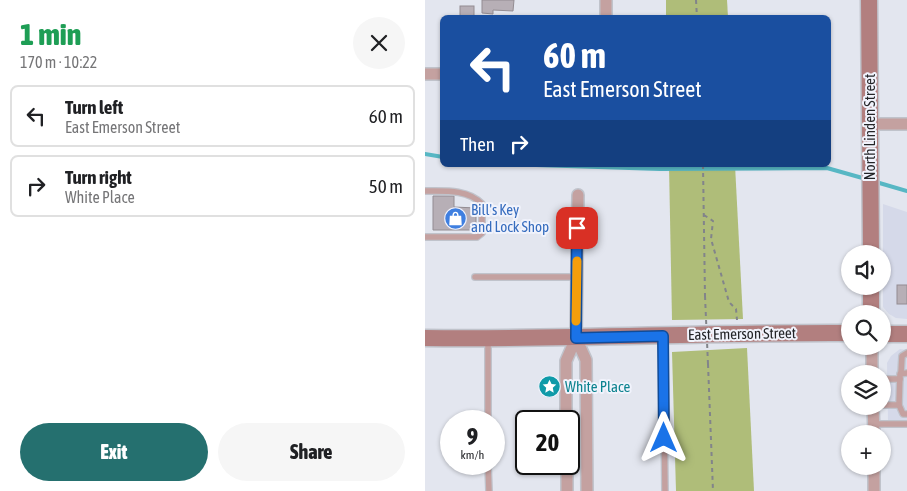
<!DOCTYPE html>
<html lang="en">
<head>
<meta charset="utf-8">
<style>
	:root { --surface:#fff; --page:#f6f6f6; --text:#202124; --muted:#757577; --line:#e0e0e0; --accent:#25706f }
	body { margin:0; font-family:"Asap Condensed",sans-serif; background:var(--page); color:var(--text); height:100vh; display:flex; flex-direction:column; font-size:19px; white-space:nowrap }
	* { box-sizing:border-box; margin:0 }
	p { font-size:16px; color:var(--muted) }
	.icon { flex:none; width:28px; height:28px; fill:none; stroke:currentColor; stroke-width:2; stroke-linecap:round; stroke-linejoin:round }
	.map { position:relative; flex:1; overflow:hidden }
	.side { display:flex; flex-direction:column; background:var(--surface); width:425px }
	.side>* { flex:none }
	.hud { position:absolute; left:15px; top:15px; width:391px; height:152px; border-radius:8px; box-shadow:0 1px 4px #0004; background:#1a4fa0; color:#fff; overflow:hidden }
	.buttons { position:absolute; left:416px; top:245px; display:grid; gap:10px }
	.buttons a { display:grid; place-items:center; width:50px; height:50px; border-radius:50%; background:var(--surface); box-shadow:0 1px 4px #0004; font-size:25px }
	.speed { position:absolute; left:15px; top:410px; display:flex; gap:10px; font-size:25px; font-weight:700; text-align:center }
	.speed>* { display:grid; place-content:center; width:65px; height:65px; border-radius:50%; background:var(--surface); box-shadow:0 1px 4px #0004; line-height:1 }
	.speed small { font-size:12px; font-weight:400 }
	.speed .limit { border:2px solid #111; border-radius:8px; background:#fff; color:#111 }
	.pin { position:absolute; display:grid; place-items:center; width:42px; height:42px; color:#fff; margin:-21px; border-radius:10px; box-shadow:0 2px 8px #0006 }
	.me { position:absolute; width:55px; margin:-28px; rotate:0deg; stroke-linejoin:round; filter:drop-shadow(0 0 4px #0008) }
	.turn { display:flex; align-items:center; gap:18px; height:105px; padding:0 20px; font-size:22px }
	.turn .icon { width:65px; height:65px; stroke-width:2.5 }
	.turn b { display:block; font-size:35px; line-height:42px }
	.then { display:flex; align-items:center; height:48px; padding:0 20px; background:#0003; gap:10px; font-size:19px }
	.round { display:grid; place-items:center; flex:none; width:52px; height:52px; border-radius:26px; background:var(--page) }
	.headline { display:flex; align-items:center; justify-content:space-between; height:85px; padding:0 20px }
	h1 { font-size:30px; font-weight:800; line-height:38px; color:#1e9e55 }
	.action { display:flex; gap:10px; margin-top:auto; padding:10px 20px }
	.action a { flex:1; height:58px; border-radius:30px; background:var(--accent); color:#fff; font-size:20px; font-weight:800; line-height:58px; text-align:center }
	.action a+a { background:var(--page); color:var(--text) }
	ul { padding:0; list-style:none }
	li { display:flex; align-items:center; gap:15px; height:62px; margin:0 10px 8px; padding:0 10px; border:2px solid var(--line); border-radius:8px }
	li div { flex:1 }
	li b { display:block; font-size:19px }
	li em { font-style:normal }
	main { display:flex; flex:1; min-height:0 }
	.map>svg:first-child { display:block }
	.built { fill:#d5d9e9 }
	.green { fill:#afbd79 }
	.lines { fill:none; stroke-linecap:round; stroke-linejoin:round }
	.stream { stroke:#57b7c4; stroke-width:4 }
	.building { fill:#b7afb6; stroke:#938c92 }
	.service-casing { stroke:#c0c3cb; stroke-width:8 }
	.minor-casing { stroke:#c0c3cb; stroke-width:14 }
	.secondary-casing { stroke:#c0c3cb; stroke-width:19 }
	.path { stroke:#82848a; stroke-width:2; stroke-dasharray:4 4; stroke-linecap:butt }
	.service { stroke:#c4a1a0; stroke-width:5.5 }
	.minor { stroke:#c4a1a0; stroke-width:11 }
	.secondary { stroke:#b27f7f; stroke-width:16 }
	.path-bridge { stroke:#82848a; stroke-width:2; stroke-dasharray:4 4; stroke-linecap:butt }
	.route-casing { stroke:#114b97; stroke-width:12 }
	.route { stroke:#1a73e8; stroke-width:9 }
	.slow { stroke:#f59e0b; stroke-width:9 }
	.labels { text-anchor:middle; stroke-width:4; stroke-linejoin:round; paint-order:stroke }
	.street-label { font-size:15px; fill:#232427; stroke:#f1f3fc }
	.shop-label { font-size:15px; fill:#366cbe; stroke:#f1f3fc; text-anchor:start }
	.culture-label { font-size:15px; fill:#0d838f; stroke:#f1f3fc; text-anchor:start }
</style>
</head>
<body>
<main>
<section class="side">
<div class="headline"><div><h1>1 min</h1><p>170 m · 10:22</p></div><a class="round"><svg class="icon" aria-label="close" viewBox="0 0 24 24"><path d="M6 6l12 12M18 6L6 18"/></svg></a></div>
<ul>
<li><svg class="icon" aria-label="left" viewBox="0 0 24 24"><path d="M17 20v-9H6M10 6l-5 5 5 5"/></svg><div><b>Turn left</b><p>East Emerson Street</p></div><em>60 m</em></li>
<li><svg class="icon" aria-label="right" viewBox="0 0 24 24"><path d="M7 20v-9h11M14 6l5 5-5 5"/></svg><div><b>Turn right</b><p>White Place</p></div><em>50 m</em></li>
</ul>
<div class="action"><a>Exit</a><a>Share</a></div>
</section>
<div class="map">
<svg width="482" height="491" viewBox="0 0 482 491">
	<rect width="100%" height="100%" fill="#e3e6ef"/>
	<g class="built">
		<polygon points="458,204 482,212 482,319 471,318 464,314 458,307"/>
		<polygon points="475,349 482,350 482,420 463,420 462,363 466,356"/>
	</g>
	<g class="green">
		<polygon points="241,0 302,0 303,17 241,17"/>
		<polygon points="244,165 310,165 318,319 247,320"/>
		<polygon points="322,348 329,491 251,491 247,352"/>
	</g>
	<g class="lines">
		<g class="stream">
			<polyline points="0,154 18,157"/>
			<polyline points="111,165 235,169 402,168 441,179"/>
			<polyline points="451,182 482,191"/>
		</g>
	</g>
	<g class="building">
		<polygon points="57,0 89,0 88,11 68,10 68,14 57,13"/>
		<rect x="35" y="6" width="14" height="12"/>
		<polygon points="8,196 29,196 29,207 51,208 51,230 8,230"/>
		<rect x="472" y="285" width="10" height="19"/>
	</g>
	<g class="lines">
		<defs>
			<g id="service">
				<path d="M0,191C19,191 43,189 57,204V233L52,237H0"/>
				<polyline points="50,277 152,277"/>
				<polyline points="238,338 240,491"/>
				<polyline points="63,340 63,421"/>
				<polyline points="476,373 477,356 482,353"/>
				<polyline points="458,379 475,379"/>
				<polyline points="458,405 474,405 475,374 482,373"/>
				<polyline points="474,405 478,414 482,414"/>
				<polyline points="448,424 482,424"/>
				<polyline points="63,464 64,491"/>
			</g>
			<g id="minor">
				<polyline points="181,18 181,0"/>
				<polyline points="0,74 18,74"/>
				<polyline points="446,124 482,124"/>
				<polyline points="153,195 151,338 161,360 162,491"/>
				<polyline points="447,346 447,374"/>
				<polyline points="448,406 449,434"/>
				<polyline points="141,421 141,361 151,338"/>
				<polyline points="142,464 142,491"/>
				<polyline points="449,466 449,491"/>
			</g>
			<g id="secondary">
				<polyline points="444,0 446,254"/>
				<polyline points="446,286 446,314"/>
				<polyline points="458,334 482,334"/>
				<path d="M0,338C142,340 283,332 425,333"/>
			</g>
		</defs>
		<use href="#service" class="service-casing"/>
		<use href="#minor" class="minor-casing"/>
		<use href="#secondary" class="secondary-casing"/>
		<g class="path">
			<polyline points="271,0 272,18"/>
			<polyline points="278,165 280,296"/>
			<polyline points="279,215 288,221 286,239 304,302 311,309 312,320"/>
			<polyline points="283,364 288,491"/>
		</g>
		<use href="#service" class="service"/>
		<use href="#minor" class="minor"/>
		<use href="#secondary" class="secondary"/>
		<polyline class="path-bridge" points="280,296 283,364"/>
	</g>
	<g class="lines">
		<defs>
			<polyline id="route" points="152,228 151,338 238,336 239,438"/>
		</defs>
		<use href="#route" class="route-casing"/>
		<use href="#route" class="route"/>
		<polyline class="slow" points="151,321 152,261"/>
	</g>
	<defs>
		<symbol id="shop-disc" viewBox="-11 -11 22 22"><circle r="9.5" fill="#3f7fe0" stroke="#f1f3fc"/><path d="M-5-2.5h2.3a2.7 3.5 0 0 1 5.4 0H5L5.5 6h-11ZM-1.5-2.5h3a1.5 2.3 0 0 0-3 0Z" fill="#fff"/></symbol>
		<symbol id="sight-disc" viewBox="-11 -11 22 22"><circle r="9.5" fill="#0f9aa8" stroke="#f1f3fc"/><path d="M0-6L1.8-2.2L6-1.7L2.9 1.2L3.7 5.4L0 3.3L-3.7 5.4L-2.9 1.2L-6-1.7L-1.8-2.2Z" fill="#fff"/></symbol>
	</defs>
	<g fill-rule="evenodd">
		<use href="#shop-disc" x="18" y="206" width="25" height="25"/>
		<use href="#sight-disc" x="112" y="374" width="25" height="25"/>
	</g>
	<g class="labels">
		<g class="street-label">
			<text transform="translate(445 127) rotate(-90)" y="5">North Linden Street</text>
			<text transform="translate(317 334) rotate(-1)" y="5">East Emerson Street</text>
		</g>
		<g class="shop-label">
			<text x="46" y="215">Bill's Key<tspan x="46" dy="17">and Lock Shop</tspan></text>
		</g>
		<g class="culture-label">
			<text x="140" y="392">White Place</text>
		</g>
	</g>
</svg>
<div class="buttons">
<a><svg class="icon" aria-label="sound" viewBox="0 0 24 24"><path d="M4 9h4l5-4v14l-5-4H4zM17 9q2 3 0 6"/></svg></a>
<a><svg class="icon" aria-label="search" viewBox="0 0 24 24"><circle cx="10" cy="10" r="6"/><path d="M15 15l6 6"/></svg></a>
<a><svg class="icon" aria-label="layers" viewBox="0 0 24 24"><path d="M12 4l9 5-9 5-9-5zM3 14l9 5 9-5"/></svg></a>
<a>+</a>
</div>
<div class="speed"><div>9<small>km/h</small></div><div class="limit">20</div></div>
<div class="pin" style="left:152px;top:228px;background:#d93025"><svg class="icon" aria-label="arrive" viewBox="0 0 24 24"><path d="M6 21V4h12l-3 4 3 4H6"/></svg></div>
<svg class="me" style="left:239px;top:438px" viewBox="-20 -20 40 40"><path d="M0-17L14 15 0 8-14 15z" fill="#1a73e8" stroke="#fff" stroke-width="4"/></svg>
<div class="hud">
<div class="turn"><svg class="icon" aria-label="left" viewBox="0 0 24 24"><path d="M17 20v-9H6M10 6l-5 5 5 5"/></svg><div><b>60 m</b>East Emerson Street</div></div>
<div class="then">Then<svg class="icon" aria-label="right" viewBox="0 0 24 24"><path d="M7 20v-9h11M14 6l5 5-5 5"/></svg></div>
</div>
</div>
</main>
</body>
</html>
